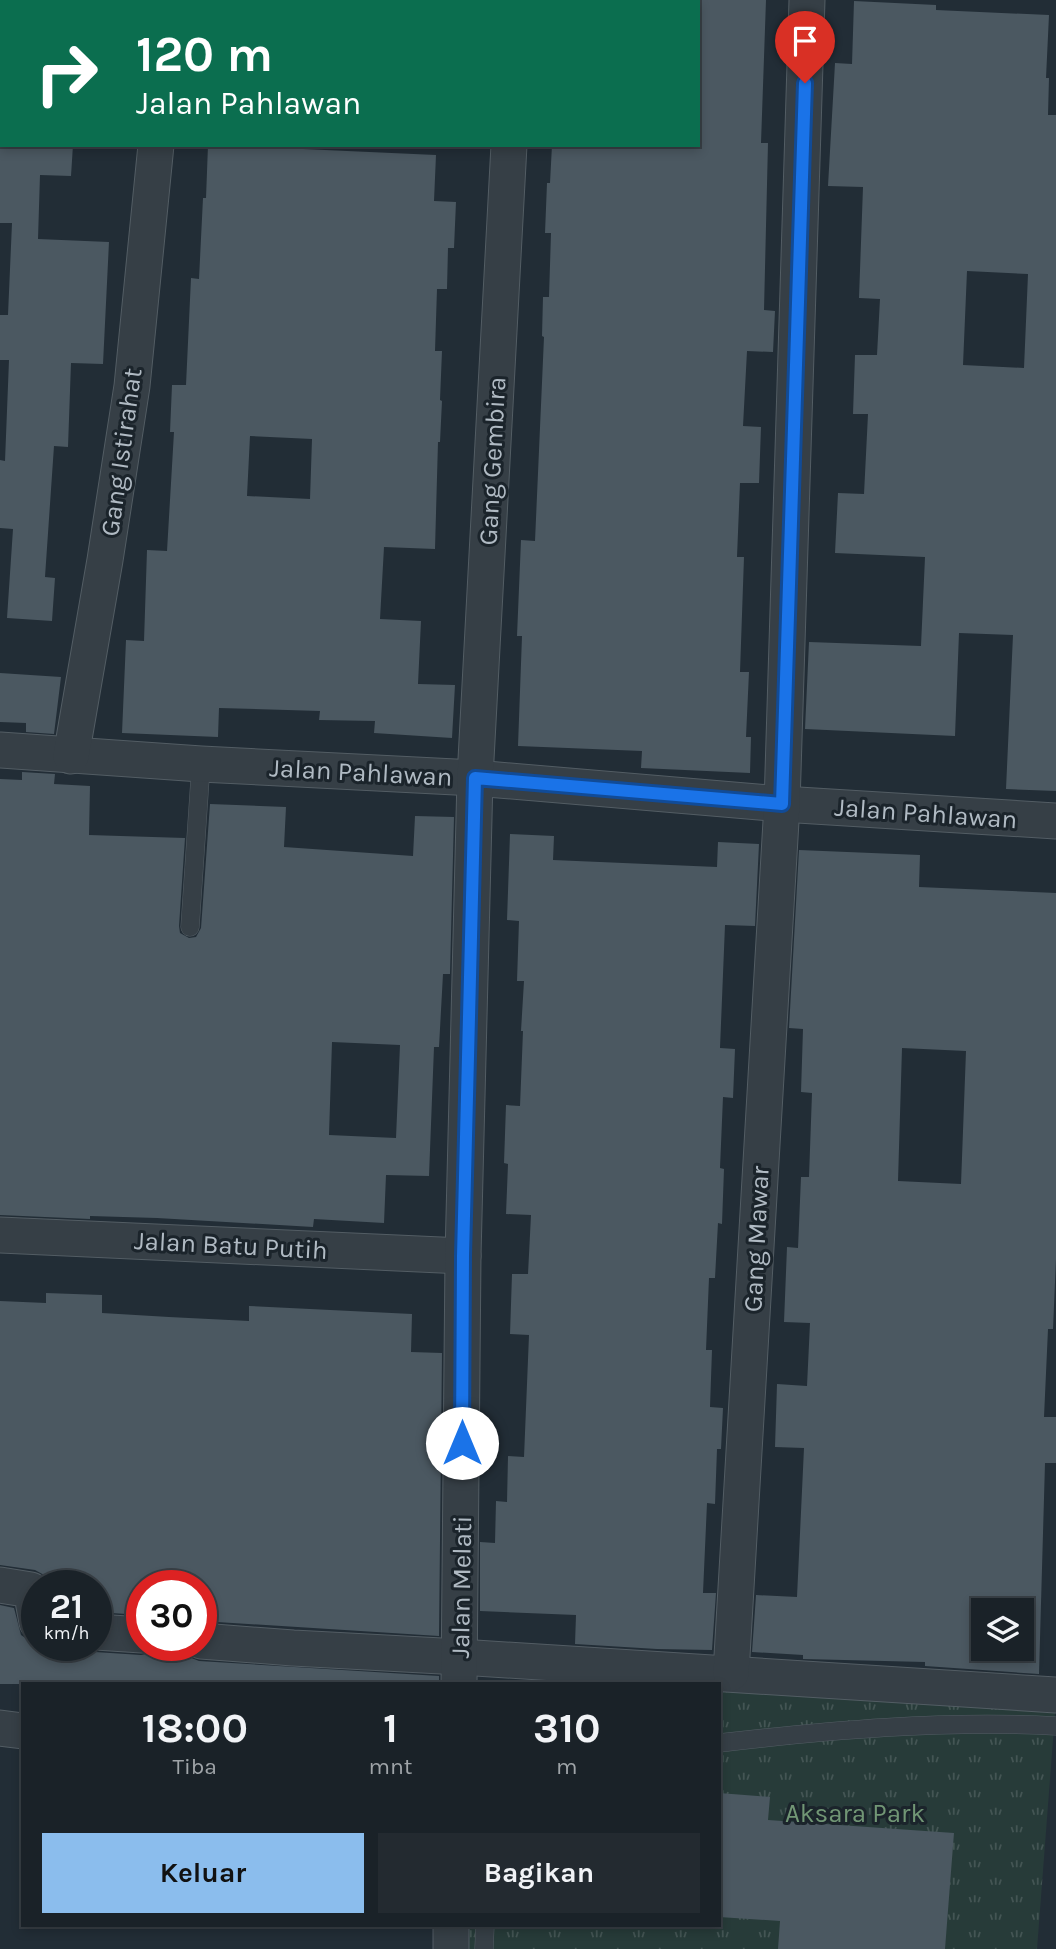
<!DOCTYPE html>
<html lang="id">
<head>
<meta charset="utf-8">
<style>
	:root { --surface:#1a2228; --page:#232a30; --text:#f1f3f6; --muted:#9fa4a8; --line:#383f45; --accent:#8bbded }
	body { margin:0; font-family:Karla,sans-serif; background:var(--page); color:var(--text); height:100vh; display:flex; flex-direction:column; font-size:26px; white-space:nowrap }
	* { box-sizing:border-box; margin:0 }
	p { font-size:23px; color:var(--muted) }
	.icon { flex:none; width:38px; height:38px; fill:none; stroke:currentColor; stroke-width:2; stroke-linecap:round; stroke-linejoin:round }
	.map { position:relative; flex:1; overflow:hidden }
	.details { position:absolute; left:21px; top:1682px; width:700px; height:245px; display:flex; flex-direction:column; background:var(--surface); border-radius:0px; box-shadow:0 4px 10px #0003,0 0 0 2px var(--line) }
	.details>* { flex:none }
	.banner { position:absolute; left:0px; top:0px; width:700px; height:147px; box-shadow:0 4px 10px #0003,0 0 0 2px var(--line); background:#0b6e4f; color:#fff; overflow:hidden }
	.controls { position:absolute; left:971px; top:1598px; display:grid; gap:14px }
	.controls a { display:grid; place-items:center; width:63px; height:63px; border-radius:0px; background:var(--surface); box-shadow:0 4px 10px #0003,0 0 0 2px var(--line); font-size:35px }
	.speed { position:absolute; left:21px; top:1570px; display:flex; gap:14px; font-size:35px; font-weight:700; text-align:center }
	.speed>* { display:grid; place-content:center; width:91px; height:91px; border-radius:50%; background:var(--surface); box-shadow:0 4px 10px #0003,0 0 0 2px var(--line); line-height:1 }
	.speed small { font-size:18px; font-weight:400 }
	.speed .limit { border:10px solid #d22; background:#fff; color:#111 }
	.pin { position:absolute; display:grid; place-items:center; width:60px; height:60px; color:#fff; margin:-72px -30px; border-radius:50% 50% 50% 0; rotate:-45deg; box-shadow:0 0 7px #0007 }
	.pin .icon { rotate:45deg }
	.me { position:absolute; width:77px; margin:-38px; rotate:0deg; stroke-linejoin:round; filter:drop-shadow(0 0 5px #0008) }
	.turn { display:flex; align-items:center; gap:24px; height:147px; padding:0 21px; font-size:32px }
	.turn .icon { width:91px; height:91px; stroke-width:2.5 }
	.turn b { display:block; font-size:49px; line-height:60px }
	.eta { display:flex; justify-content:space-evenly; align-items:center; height:119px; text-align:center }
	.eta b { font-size:42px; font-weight:700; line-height:49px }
	.button { display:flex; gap:14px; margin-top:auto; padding:14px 21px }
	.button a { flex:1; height:80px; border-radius:0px; background:var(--accent); color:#111; font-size:28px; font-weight:700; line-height:80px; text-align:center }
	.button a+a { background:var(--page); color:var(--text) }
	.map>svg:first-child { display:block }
	.grass { fill:url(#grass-tufts) }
	.building { fill:#4b5861; fill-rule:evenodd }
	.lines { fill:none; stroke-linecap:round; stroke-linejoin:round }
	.service-casing { stroke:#535d64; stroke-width:19 }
	.minor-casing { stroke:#535d64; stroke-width:37 }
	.service { stroke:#363f46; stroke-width:18 }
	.minor { stroke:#363f46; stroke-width:35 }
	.route-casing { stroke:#114b97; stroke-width:18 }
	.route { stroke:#1a73e8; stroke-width:12 }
	.labels { text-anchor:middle; stroke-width:6; stroke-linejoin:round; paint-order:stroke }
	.street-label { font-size:26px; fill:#b0bac3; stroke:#1b242b }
	.park-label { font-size:26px; fill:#719675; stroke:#1b242b }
</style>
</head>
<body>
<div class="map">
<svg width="1056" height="1949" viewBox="0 0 1056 1949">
	<defs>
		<pattern id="grass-tufts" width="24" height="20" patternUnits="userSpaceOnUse" patternTransform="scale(1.75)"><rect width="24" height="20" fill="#273b39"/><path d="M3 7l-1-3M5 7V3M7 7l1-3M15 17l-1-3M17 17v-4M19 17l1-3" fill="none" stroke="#445554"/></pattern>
	</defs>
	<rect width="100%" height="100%" fill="#222d36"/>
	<polygon class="grass" points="719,1684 1056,1700 1037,1949 466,1949 467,1925 719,1925"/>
	<g class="building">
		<polygon points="698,0 766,0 761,143 768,143 764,310 775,311 773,352 747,351 743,426 761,427 759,483 740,483 737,557 744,557 740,672 749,672 746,737 751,737 750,773 641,768 642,751 518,746 522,636 517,636 521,540 535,541 544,337 542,336 543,297 549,297 551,233 545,233 547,183 550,183 552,145 698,145"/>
		<path d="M854,1L936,5V10L1049,15L1046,78H1049L1048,115H1056V791L1006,789L1013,635L959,633L955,736L805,729L809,642L921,646L925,557L835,553L838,493L864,494L868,414H853L855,355H877L880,299L859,298L863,187L828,186L835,63L852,64ZM967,271L1028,274L1024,368L963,365Z"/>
		<polygon points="0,145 73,145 71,176 40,175 38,239 109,242 103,364 71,363 68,447 54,446 45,577 55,578 52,621 7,618 13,529 0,528 0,460 5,461 9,360 0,360 0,315 8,315 12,223 0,223"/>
		<path d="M208,145H303V149L436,155L434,201L456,202L454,248H448L447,289H437L435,351H442L440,400L442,401L440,442H438L435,549L384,547L380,619L421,621L418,684L455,685L452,738L374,733L375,721L319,720L320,711L219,708L218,737L122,733L126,640L144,641L147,550L167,551L174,432H170L172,385H186L191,278L199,279L203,198H206ZM250,436L312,439L310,499L247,496Z"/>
		<polygon points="0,673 61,677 54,734 26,732 26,723 0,722"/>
		<path d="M22,772L55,774L54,784L90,786L89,835L185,838L179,926L180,933L189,938L196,937L201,928L210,804L286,807L284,847L413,856L415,816L454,817L450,974H443L439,1047H434L429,1176L386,1175L384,1223L314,1219L313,1227L157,1218L90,1216V1219L0,1215V779L22,780ZM332,1042L400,1045L396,1138L329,1135Z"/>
		<polygon points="510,834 554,836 553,860 717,867 718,842 759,844 755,926 725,925 720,1048 735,1049 733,1098 723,1097 720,1168 724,1169 722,1224 718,1223 715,1278 709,1278 706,1350 712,1350 710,1407 723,1408 721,1449 717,1449 715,1504 707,1503 703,1593 716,1593 712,1650 657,1649 575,1644 576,1615 480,1611 480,1542 495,1543 496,1501 507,1502 508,1456 524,1457 529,1335 510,1334 512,1274 528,1274 531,1215 506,1214 508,1164 504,1163 506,1105 520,1106 523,1031 521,1031 524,981 517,981 519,921 507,920"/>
		<path d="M799,850L920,855L919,887L1056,893V1259L1053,1329H1048L1044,1417H1056V1463H1045L1039,1674L925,1666V1662L803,1659V1655L752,1652L756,1595L797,1597L804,1448L775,1447L777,1384L807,1386L810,1323L784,1322L787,1247L798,1248L801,1177H809L812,1093L801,1092L803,1029L789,1028ZM902,1048L966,1051L961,1184L898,1181ZM984,1610H1022V1648H984Z"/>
		<polygon points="46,1293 102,1295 102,1313 169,1317 249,1321 249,1306 412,1314 411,1352 442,1353 439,1636 201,1621 201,1586 142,1586 142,1615 96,1612 96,1586 50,1586 46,1576 35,1570 0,1565 0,1301 46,1303"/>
		<polygon points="0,1605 14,1608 21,1635 30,1641 37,1642 37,1645 81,1645 95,1652 141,1655 151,1653 159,1645 182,1645 189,1657 199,1661 439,1676 439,1684 0,1684"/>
		<polygon points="719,1793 770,1797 768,1820 954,1833 945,1949 778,1949 780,1921 719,1917"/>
	</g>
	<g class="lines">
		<defs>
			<g id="service">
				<polyline points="190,927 201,764"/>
				<path d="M719,1743C831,1730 943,1720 1056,1726"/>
				<polyline points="484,1949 485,1925"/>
			</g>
			<g id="minor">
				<polyline points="170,2 170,0"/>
				<polyline points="518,2 518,0"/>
				<polyline points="0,750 201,764 475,778 782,804 1056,821"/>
				<polyline points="71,756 105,560 132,386 156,145"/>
				<polyline points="0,1235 463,1256"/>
				<polyline points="0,1585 31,1590 37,1622"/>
				<polyline points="96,1632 142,1635"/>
				<polyline points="201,1641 293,1648 460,1657 1056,1695"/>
				<polyline points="731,1673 782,804 807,0"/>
				<polyline points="459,1684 463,1256 475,778 509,145"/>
				<polyline points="0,1728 23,1731"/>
				<polyline points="451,1949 451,1925"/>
			</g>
		</defs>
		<use href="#service" class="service-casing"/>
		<use href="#minor" class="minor-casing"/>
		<use href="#service" class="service"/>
		<use href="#minor" class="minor"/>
	</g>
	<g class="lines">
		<defs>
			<polyline id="route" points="462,1443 463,1256 475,778 782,804 805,83"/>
		</defs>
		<use href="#route" class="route-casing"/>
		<use href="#route" class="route"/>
	</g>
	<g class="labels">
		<g class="street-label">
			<text transform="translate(121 452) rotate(-82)" y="9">Gang Istirahat</text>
			<text transform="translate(492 461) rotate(-87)" y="9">Gang Gembira</text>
			<text transform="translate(361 772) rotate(3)" y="9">Jalan Pahlawan</text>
			<text transform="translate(926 813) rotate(4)" y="9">Jalan Pahlawan</text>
			<text transform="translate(756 1239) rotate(-87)" y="9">Gang Mawar</text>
			<text transform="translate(231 1245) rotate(3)" y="9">Jalan Batu Putih</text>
			<text transform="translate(461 1587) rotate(-89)" y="9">Jalan Melati</text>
		</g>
		<g class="park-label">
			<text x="855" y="1822">Aksara Park</text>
		</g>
	</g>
</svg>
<div class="controls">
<a><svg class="icon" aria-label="layers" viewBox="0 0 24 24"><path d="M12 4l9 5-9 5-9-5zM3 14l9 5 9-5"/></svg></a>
</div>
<div class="speed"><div>21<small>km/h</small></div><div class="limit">30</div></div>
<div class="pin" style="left:805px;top:83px;background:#d93025"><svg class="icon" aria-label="arrive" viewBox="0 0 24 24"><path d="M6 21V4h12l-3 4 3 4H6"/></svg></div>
<svg class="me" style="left:462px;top:1443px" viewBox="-20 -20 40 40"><circle r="19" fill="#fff"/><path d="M0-13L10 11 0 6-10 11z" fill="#1a73e8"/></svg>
<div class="banner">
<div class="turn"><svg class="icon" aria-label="right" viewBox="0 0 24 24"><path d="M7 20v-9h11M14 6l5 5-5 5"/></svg><div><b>120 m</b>Jalan Pahlawan</div></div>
</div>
<section class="details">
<div class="eta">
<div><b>18:00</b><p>Tiba</p></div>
<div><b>1</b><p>mnt</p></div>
<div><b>310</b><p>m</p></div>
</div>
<div class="button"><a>Keluar</a><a>Bagikan</a></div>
</section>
</div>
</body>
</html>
